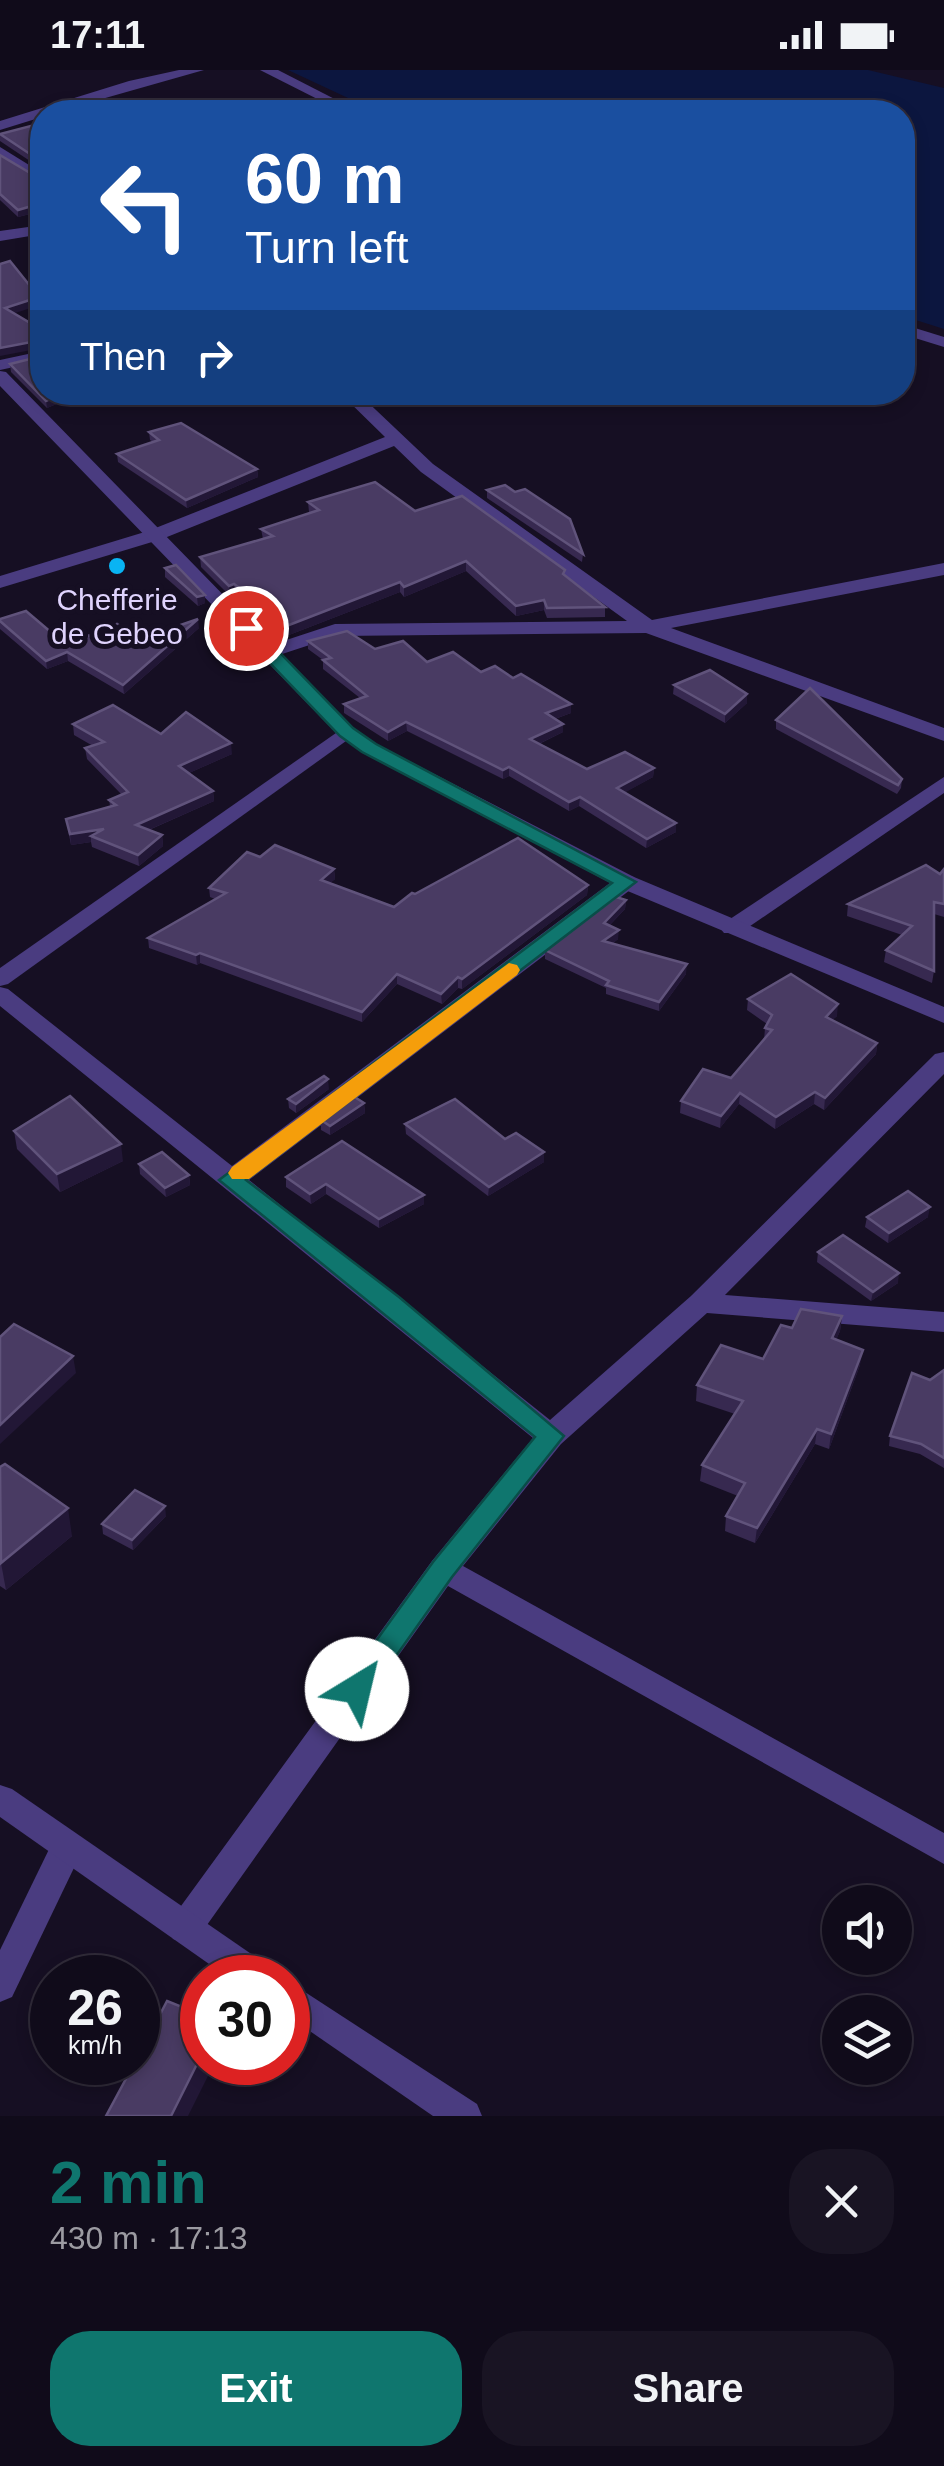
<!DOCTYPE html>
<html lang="en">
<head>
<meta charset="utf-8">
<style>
	:root { --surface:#100b1a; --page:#191423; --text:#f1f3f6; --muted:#9c9ba2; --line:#302b39; --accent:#0f766e }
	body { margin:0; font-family:Helvetica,sans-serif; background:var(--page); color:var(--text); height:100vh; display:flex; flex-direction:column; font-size:38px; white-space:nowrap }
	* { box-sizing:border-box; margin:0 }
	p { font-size:32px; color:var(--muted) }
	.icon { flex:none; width:55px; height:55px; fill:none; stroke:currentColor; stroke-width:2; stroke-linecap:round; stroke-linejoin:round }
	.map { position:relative; height:2046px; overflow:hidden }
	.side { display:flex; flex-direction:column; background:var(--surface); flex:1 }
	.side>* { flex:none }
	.top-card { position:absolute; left:30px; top:30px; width:885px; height:305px; border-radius:40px; box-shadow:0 5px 15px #0003,0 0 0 2px var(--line); background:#1a4fa0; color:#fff; overflow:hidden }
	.buttons { position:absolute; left:822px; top:1815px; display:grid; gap:20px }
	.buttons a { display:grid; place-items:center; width:90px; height:90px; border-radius:50%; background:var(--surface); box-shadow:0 5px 15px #0003,0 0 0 2px var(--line); font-size:50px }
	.speed { position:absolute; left:30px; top:1885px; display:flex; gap:20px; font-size:50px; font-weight:700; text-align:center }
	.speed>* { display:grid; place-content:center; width:130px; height:130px; border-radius:50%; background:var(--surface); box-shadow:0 5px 15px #0003,0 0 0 2px var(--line); line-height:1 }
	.speed small { font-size:25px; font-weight:400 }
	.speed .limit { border:15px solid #d22; background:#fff; color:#111 }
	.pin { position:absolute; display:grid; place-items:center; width:85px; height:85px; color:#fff; margin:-42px; border:5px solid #fff; border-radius:50%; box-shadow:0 2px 10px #0007 }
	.me { position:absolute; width:110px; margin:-55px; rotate:36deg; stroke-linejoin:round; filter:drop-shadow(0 0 8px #0008) }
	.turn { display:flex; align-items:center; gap:35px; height:210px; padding:0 50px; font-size:45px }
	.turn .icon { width:130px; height:130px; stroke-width:2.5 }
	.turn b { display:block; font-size:70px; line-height:85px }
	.then { display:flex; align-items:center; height:95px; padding:0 50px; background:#0003; gap:20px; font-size:38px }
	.round { display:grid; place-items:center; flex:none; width:105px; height:105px; border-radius:40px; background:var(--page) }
	.headline { display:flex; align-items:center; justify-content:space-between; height:170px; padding:0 50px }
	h1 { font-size:60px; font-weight:600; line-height:75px; color:var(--accent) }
	.button { display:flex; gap:20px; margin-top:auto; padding:20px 50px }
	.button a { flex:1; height:115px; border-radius:40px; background:var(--accent); color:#fff; font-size:40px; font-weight:600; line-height:115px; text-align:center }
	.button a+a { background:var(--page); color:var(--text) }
	.status { display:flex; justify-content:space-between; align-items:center; height:70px; padding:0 50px; background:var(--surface); direction:ltr }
	.status svg { height:28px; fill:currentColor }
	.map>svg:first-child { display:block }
	.water { fill:#0c163f }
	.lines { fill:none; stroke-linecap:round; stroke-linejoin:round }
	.minor { fill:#4a3c80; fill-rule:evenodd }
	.tertiary { fill:#4a3c80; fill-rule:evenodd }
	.wall { fill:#372950 }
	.shaded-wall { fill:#221736 }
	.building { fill:#493b63; stroke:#60537b; stroke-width:2.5 }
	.route { fill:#0f766e; stroke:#0a4d48; stroke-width:2.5 }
	.slow { fill:#f59e0b }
	.poi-dot { fill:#09b4f3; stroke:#160f23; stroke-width:4 }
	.labels { text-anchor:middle; stroke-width:10; stroke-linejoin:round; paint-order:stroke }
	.far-poi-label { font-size:30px; fill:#dfd3fd; stroke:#160f23 }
</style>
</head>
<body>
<div class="status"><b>17:11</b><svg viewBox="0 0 49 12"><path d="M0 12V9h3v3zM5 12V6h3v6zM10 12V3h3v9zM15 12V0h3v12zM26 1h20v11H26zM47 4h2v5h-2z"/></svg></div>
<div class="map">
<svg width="944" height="2046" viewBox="0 0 944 2046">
	<rect width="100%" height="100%" fill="#160f23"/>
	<polygon class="water" points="288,0 868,0 944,18 944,259 903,246 902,42 378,42"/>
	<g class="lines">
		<g class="minor">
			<polygon points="179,0 204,0 56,42 42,42 42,47 0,60 0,51 129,11"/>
			<polygon points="260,0 278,0 360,42 343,42"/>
			<polygon points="0,77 42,103 42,113 0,87"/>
			<polygon points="42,155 42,164 0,171 0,161"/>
			<polygon points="902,254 944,267 944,277 902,264"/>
			<polygon points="42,281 42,291 0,300 0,290"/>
			<polygon points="339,322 357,322 433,394 652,550 944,493 944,505 671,558 944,658 944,671 646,563 337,566 276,586 262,586 262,578 335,554 627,551 421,402 394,376 162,469 0,518 0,506 148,461 385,367"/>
			<polygon points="346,656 353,658 356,662 353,666 8,914 0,916 0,898"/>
			<polygon points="944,707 944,723 740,863 724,863 720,858 724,853"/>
			<polygon points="626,805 634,807 637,812 634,817 249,1110 550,1350 691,1226 935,984 944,982 944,1004 725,1225 944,1242 944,1262 707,1243 561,1374 463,1496 944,1763 944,1794 448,1516 197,1869 185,1873 173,1869 168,1858 173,1847 432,1491 533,1368 0,936 0,917 8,919 232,1096 618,807"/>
			<polygon points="67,1763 79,1767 84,1777 12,1927 0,1932 0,1880 55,1767"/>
		</g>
		<g class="tertiary">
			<polygon points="0,301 6,302 353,658 376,674 634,807 944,937 944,953 618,817 362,682 339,666 0,316"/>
			<polygon points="0,1715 12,1719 270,1897 275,1908 229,1908 0,1747"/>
			<polygon points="288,1911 477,2034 482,2046 433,2046 288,1946"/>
		</g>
	</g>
	<g class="wall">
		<polygon points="42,53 42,99 0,71 0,64"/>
		<polygon points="0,85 42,110 42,141 18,147 0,130"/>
		<polygon points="10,294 85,322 47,338 11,302"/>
		<polygon points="149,362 257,399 258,407 187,438 118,392 117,384 153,372 150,370"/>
		<polygon points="487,420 583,484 582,492 487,428"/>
		<polygon points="308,432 415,441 565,505 605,537 605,547 547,548 544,540 516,546 466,501 404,527 400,522 289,565 235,524 230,526 201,497 200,487 263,469 261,459 310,443 309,442"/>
		<polygon points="165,498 205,525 205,533 198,536 165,507"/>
		<polygon points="0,549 66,575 140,569 199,558 124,624 68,591 47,599 0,559"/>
		<polygon points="308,571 375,579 427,592 513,608 571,634 571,643 555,649 563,662 539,674 587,699 654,698 653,707 625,722 676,753 676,762 646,778 579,736 569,741 509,706 503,709 407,661 388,671 344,643 344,634 360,628 323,599 323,590 308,579"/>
		<polygon points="674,615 747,624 747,633 725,653 673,624"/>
		<polygon points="776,650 902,709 901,718 897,724 776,659"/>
		<polygon points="73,654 161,664 232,684 189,703 213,721 214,731 149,760 162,765 163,776 139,796 92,777 91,772 71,775 66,749 110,736 109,730 122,725 87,689 85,678 93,676 74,665"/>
		<polygon points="260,787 334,799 335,809 330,813 394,837 415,824 588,815 587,825 462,919 458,918 442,934 397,914 362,952 200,893 197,895 149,878 148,868 215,829 210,827 209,818"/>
		<polygon points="944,799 944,847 934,844 934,901 932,913 884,892 886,880 902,865 847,846 848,834 940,804"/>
		<polygon points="626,830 625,839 609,856 618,869 612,874 686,904 659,941 606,924 606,918 545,889 545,880"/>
		<polygon points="748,929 837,946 832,950 877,973 876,984 824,1040 814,1034 775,1059 739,1034 720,1058 680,1043 681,1031 731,1008 764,970 765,958 767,954 747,940"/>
		<polygon points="329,1019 296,1043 289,1038 288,1029"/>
		<polygon points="364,1033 365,1043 330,1065 321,1060 321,1050"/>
		<polygon points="405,1054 505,1069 544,1082 544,1092 488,1126 406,1064"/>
		<polygon points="14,1061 123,1091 60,1122 17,1079"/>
		<polygon points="139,1094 189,1105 190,1115 166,1127 140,1104"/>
		<polygon points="286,1107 424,1134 379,1158 326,1124 311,1134 286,1117"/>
		<polygon points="867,1147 928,1147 888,1173 865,1157"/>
		<polygon points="818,1182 898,1213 871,1231 817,1192"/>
		<polygon points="842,1246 840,1261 836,1270 860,1295 829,1379 815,1374 755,1473 725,1461 726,1446 738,1426 700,1411 702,1395 735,1344 696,1331 697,1315 763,1289 792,1258"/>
		<polygon points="944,1300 944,1398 920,1384 889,1376 890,1366 930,1310"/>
		<polygon points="0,1397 72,1466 6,1520 0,1516"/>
		<polygon points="166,1446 133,1480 103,1464 102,1454"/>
	</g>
	<g class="shaded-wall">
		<polygon points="42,133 42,141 18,147 18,140"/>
		<polygon points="39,227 40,235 6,246 5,238"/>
		<polygon points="42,270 42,278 0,286 0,278"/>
		<polygon points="65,322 85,322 47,338 46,331"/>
		<polygon points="257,399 258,407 187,438 186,430"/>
		<polygon points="466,491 466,501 404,527 404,517"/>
		<polygon points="400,512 400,522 289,565 289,555"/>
		<polygon points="234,514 235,524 230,526 229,516"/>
		<polygon points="205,525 205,533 198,536 197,527"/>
		<polygon points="544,530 544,540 516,546 516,536"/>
		<polygon points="198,549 199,558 124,624 123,615"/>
		<polygon points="67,582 68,591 47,599 46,591"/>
		<polygon points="747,624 747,633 725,653 725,644"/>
		<polygon points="571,634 571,643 546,652 546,643"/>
		<polygon points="406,652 407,661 388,671 388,662"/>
		<polygon points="563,654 563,662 530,678 530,669"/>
		<polygon points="231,673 232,684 180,707 179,696"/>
		<polygon points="509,697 509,706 503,709 503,700"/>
		<polygon points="654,698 653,707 617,727 617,718"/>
		<polygon points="213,721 214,731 137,765 136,755"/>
		<polygon points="580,727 579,736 569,741 569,732"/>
		<polygon points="676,753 676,762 646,778 647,769"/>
		<polygon points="104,759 91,766 91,772 71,775 70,764"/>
		<polygon points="162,765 163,776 139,796 138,785"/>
		<polygon points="334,799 335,809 322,820 321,810"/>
		<polygon points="588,815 587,825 462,919 462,909"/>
		<polygon points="626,830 625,839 603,862 604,853"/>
		<polygon points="619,860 618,869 603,881 603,871"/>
		<polygon points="200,883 200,893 197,895 196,885"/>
		<polygon points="687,894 686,904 659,941 659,932"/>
		<polygon points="397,904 397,914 362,952 362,942"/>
		<polygon points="458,907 458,918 442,934 441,924"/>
		<polygon points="838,934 837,946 824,958 826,947"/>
		<polygon points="877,973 876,984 824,1040 825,1028"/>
		<polygon points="328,1009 329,1019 296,1043 296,1034"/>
		<polygon points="815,1022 814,1034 775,1059 776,1047"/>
		<polygon points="740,1023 739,1034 720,1058 721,1046"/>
		<polygon points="364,1033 365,1043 330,1065 330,1056"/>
		<polygon points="121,1074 123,1091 60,1122 57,1104"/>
		<polygon points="544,1082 544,1092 488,1126 489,1117"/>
		<polygon points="189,1105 190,1115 166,1127 165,1118"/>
		<polygon points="326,1114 326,1124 311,1134 310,1124"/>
		<polygon points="424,1125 424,1134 379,1158 379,1149"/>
		<polygon points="930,1137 928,1147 888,1173 889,1163"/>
		<polygon points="899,1203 898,1213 871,1231 873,1222"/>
		<polygon points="842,1246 840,1261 830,1284 832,1268"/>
		<polygon points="863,1280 860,1295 829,1379 831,1364"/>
		<polygon points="73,1286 76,1303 0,1374 0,1355"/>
		<polygon points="817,1359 815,1374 755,1473 757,1458"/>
		<polygon points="165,1436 166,1446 133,1480 132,1470"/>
		<polygon points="68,1438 72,1466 6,1520 1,1493"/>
		<polygon points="202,1984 202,1992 215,1992 188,2046 171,2046"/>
	</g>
	<g class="building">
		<polygon points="106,37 124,42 83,42"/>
		<polygon points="42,53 42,92 0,64"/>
		<polygon points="0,85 42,110 42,101 42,133 18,140 0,124"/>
		<polygon points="10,191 39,227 5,238 42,260 42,270 0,278 0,194"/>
		<polygon points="42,286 42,322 65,322 46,331 10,294"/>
		<polygon points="181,353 257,399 186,430 117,384 159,370 149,362"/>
		<polygon points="375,412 415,441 462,426 565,500 563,504 605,537 547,538 544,530 516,536 466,491 404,517 400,512 289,555 234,514 229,516 200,487 273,466 261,459 319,440 308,432"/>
		<polygon points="505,415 515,422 525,419 570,449 583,484 487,420"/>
		<polygon points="176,495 205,525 197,527 165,498"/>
		<polygon points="26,541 66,575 117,554 140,569 198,549 123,615 67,582 46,591 0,551 0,549"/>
		<polygon points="347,561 375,579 403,571 427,592 453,582 481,602 495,596 513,608 521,604 571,634 546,643 563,654 530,669 587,699 625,682 654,698 617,718 676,753 647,769 580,727 569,732 509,697 503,700 406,652 388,662 344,634 367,626 323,590 331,588 308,571"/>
		<polygon points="710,600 747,624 725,644 674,615"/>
		<polygon points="810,618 902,709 898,715 776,650"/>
		<polygon points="113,635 161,664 186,642 231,673 179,696 213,721 136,755 162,765 138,785 91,766 104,759 70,764 66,749 116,735 109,730 128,722 85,678 104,672 73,654"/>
		<polygon points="518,768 588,815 462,909 458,907 441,924 397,904 362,942 200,883 196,885 148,868 226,823 209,818 247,782 260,787 275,775 334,799 321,810 394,837 412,823 415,824"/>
		<polygon points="926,795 940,804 944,799 944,834 934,832 934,901 886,880 912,856 848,834"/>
		<polygon points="616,827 626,830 604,853 619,860 603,871 687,894 659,932 606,915 609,911 545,880"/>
		<polygon points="791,904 838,934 826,947 877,973 825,1028 815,1022 776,1047 740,1023 721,1046 681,1031 703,999 731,1008 772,960 765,958 772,945 748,929"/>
		<polygon points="324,1006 328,1009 296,1034 288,1029"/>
		<polygon points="70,1026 121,1074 57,1104 14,1061"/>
		<polygon points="353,1026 364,1033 330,1056 321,1050"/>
		<polygon points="455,1029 505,1069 516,1063 544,1082 489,1117 405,1054"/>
		<polygon points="342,1071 424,1125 379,1149 326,1114 310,1124 286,1107"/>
		<polygon points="162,1082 189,1105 165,1118 139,1094"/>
		<polygon points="908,1121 930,1137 889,1163 867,1147"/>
		<polygon points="843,1165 899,1203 873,1222 818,1182"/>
		<polygon points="801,1239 842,1246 832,1268 863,1280 831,1364 817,1359 757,1458 726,1446 745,1413 702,1395 743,1331 697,1315 721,1275 763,1289 781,1255 792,1258"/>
		<polygon points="14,1254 73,1286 0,1355 0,1267"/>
		<polygon points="944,1300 944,1388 921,1374 890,1366 912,1303 930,1310"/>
		<polygon points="5,1394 68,1438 1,1493 0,1397"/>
		<polygon points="135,1420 165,1436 132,1470 102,1454"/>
		<polygon points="167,1931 202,1945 202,1984 171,2046 106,2046 135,1992 138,1992 138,1987"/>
	</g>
	<polygon class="route" points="246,553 252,554 353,658 376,674 636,812 246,1110 399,1227 564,1366 452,1507 367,1627 357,1631 347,1627 342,1619 347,1611 433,1492 535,1367 219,1110 612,813 362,682 340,666 240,562 240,554"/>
	<polygon class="slow" points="509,893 517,895 520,900 517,905 249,1109 232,1109 228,1103 232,1097"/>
	<circle class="poi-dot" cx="117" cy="496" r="10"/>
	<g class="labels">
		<g class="far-poi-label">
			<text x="117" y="540">Chefferie<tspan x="117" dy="34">de Gebeo</tspan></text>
		</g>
	</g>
</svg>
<div class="buttons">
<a><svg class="icon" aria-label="sound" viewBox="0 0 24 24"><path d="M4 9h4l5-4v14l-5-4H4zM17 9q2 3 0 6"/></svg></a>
<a><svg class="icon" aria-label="layers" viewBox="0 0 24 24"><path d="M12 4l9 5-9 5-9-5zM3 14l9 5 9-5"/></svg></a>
</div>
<div class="speed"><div>26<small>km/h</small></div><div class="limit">30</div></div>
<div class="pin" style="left:246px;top:558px;background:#d93025"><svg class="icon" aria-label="arrive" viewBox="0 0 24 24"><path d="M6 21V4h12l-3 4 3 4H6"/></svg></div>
<svg class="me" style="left:357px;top:1619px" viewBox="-20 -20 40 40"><circle r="19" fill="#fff"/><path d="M0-13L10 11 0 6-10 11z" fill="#0f766e"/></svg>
<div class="top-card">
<div class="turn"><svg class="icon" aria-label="left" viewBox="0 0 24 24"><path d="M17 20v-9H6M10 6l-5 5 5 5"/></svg><div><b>60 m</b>Turn left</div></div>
<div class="then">Then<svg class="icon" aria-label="right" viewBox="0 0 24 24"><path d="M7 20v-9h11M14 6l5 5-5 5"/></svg></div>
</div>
</div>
<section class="side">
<div class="headline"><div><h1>2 min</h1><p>430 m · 17:13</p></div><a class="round"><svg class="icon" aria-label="close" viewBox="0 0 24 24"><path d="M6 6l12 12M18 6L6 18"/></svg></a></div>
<div class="button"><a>Exit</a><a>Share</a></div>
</section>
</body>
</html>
